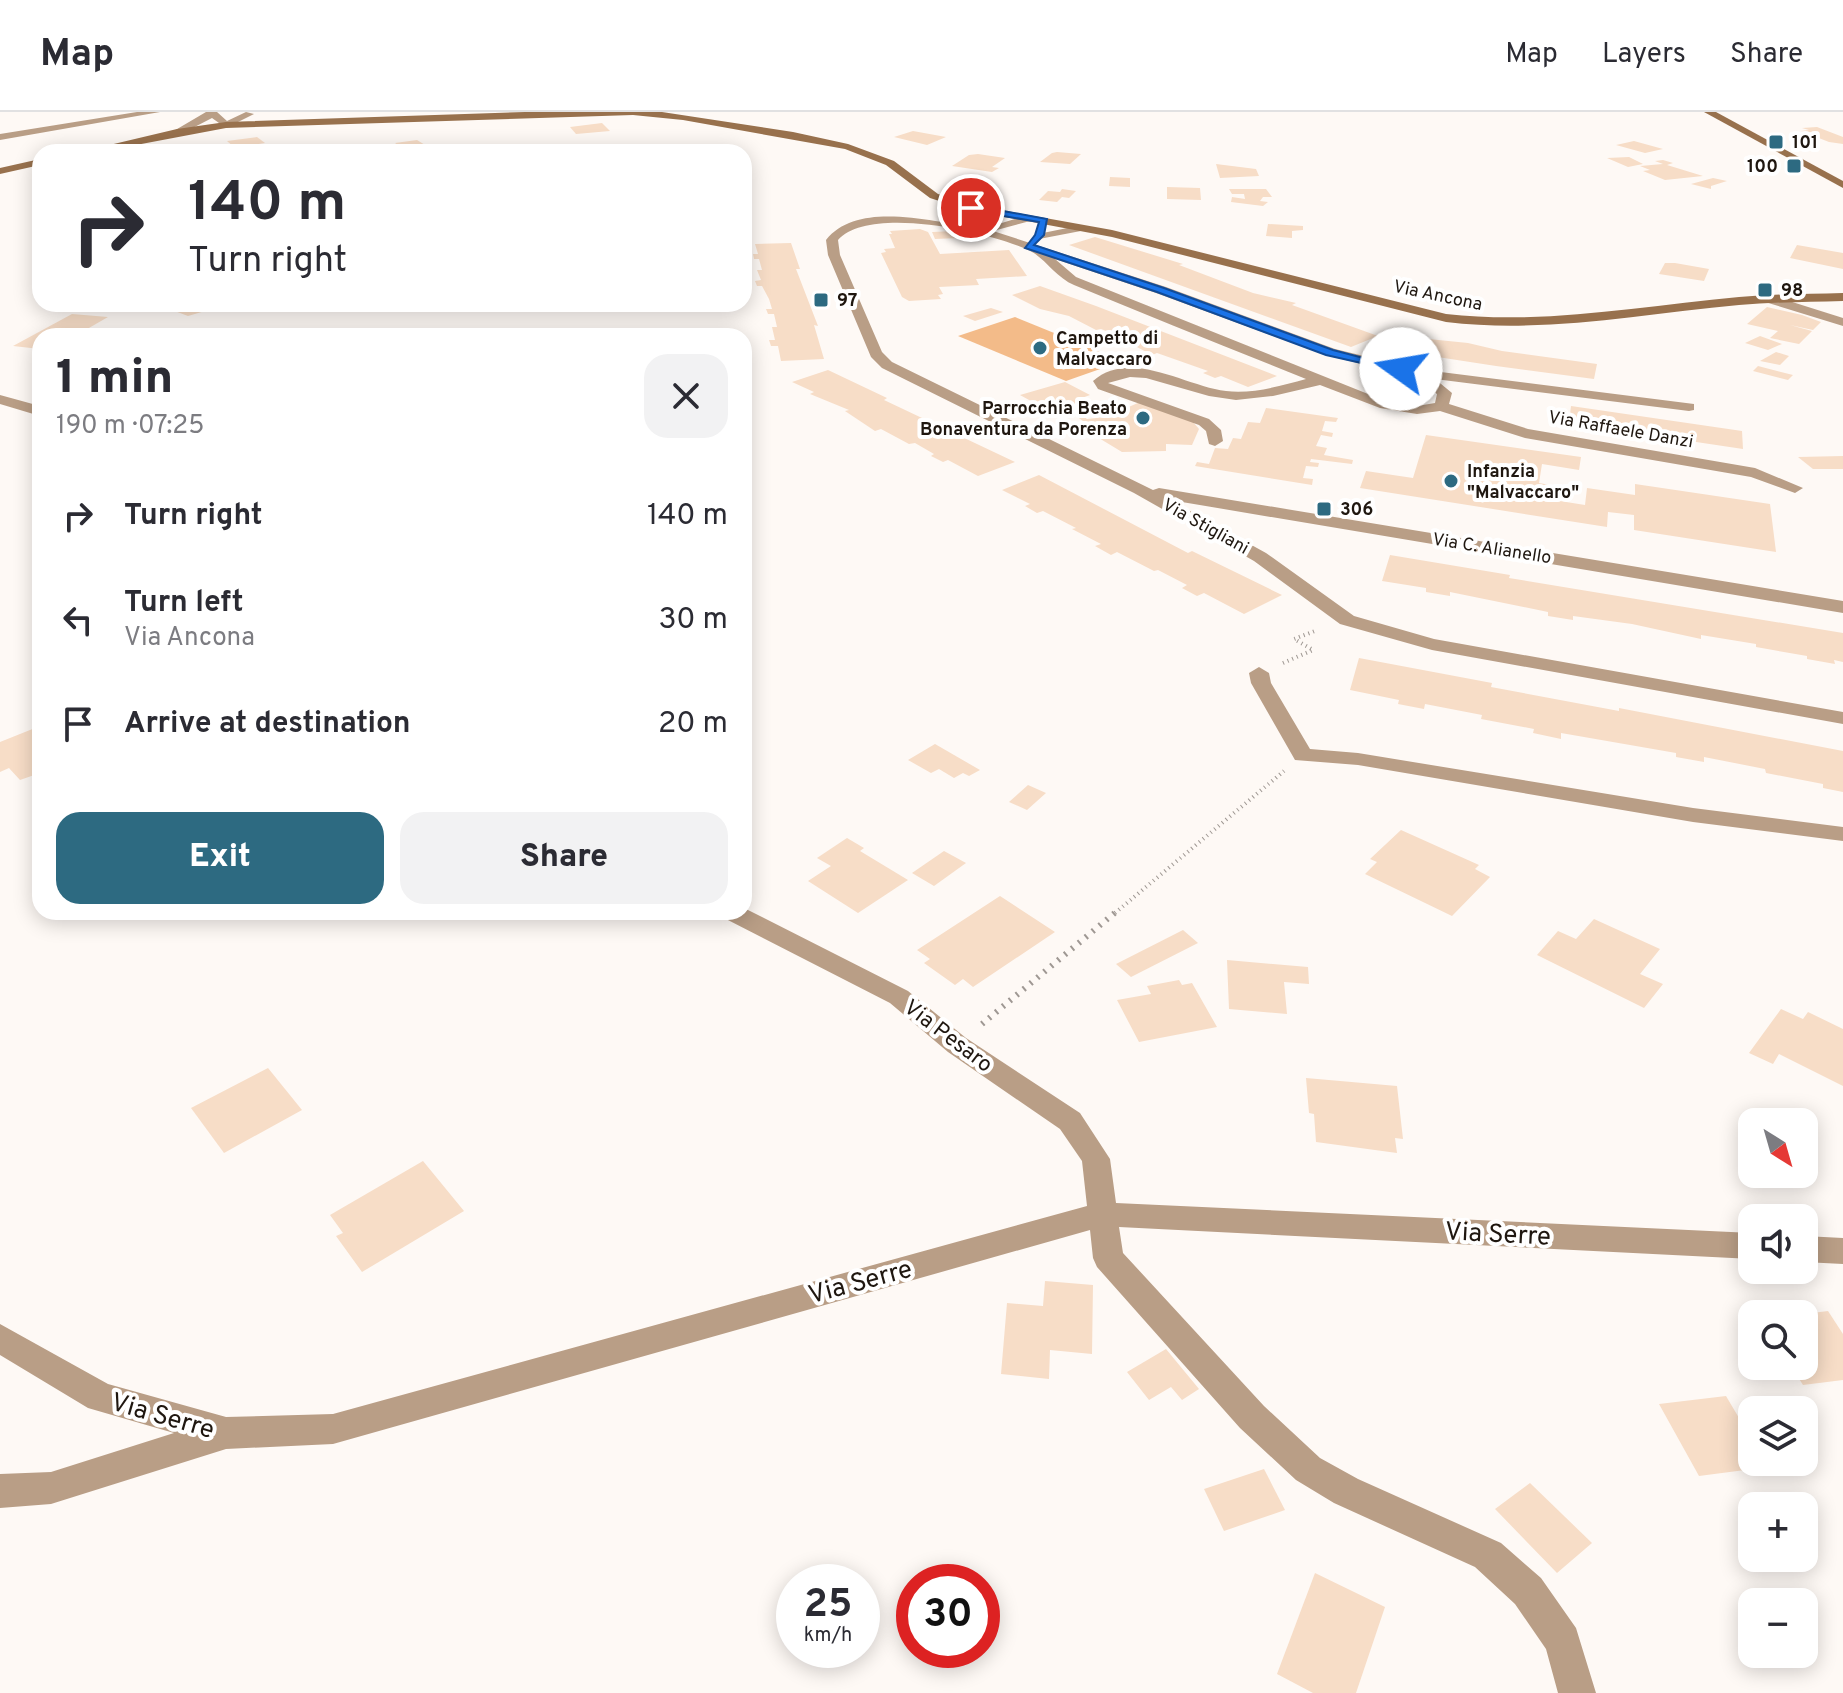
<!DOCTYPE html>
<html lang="en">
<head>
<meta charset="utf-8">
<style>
	:root { --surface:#fff; --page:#f2f2f3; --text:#2b2b33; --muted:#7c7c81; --line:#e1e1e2; --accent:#2d6a81 }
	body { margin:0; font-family:Overpass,sans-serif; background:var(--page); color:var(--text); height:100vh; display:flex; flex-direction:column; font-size:30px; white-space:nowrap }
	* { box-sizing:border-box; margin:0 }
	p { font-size:26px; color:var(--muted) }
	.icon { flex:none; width:44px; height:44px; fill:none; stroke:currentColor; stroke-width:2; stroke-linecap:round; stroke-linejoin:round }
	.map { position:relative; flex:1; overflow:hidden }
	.sheet { position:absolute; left:32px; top:216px; width:720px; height:592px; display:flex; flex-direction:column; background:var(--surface); border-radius:24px; box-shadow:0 4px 20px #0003 }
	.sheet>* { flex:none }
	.hud { position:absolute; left:32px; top:32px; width:720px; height:168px; border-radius:24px; box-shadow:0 4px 20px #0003; background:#fff; color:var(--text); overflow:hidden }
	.needle { width:52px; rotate:143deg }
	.tools { position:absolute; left:1738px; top:996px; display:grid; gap:16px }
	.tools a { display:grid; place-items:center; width:80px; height:80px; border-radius:16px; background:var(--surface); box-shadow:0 4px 20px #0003; font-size:40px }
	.speed { position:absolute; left:776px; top:1452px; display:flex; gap:16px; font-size:40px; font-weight:700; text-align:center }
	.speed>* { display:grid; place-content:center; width:104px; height:104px; border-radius:50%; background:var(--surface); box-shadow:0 4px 20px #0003; line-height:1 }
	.speed small { font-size:20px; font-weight:400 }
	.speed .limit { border:12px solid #d22; background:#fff; color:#111 }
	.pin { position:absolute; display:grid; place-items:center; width:68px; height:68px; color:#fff; margin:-34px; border:4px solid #fff; border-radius:50%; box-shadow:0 2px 8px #0007 }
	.me { position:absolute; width:88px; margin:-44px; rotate:283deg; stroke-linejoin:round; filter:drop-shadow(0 0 6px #0008) }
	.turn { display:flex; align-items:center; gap:28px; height:168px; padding:0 24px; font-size:36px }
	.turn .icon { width:104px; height:104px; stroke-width:2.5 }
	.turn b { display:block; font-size:56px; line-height:68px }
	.round { display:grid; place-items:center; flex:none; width:84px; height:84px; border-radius:24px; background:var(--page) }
	.headline { display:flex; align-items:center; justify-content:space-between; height:136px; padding:0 24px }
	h1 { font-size:48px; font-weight:800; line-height:60px }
	.cta { display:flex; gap:16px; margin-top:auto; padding:16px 24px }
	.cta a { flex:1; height:92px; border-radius:24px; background:var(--accent); color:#fff; font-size:32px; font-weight:800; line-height:92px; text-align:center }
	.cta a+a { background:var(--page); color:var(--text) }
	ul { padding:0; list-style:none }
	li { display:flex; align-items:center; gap:24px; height:104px; padding:0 24px }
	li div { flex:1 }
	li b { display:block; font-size:30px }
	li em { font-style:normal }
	header { display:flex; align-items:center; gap:48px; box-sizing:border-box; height:112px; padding:0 40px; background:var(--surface); border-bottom:2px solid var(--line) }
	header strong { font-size:38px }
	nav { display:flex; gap:44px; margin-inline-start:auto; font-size:28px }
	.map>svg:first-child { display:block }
	.green { fill:#f3bb89 }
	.building { fill:#f7ddc7 }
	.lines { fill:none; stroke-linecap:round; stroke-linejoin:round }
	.path-far1 { stroke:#9f9893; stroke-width:4; stroke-dasharray:1 4; stroke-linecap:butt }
	.path { stroke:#9f9893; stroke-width:6; stroke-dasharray:2 7; stroke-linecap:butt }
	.street { fill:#b99e86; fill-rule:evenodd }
	.secondary { fill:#98714d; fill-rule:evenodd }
	.route { fill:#1a73e8; stroke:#114b97; stroke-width:2 }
	.poi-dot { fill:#2d6a81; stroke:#fff; stroke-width:3 }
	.labels { text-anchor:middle; stroke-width:8; stroke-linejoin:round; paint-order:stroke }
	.far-poi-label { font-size:18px; font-weight:bold; fill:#1f1710; stroke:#fff; text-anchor:start }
	.far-street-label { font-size:18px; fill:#1f1710; stroke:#fff }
	.street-label { font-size:22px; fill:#1f1710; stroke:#fff }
	.near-street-label { font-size:26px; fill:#1f1710; stroke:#fff }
</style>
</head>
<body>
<header>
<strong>Map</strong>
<nav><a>Map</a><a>Layers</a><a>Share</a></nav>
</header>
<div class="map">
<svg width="1843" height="1581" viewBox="0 0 1843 1581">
	<rect width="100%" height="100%" fill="#fef9f5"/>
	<polygon class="green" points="1015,205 1123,249 1066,269 958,224"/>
	<g class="building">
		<polygon points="602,11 610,19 576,22 570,15"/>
		<polygon points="1817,15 1843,25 1843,32 1829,30 1801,19 1809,18 1802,16"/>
		<polygon points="913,19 946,25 927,33 894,25"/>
		<polygon points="257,25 265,31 235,36 227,29"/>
		<polygon points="417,28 430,36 408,40 395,31"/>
		<polygon points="1634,29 1663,37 1645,41 1616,33"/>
		<polygon points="1052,41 1057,40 1081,42 1070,52 1040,50"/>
		<polygon points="969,43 978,42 1005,46 992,55 999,56 992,60 952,54"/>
		<polygon points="1629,45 1643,52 1628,55 1607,46"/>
		<polygon points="1663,48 1673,51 1667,53 1703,64 1665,68 1643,59 1650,58 1640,54 1663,52 1655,49"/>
		<polygon points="1216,52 1256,57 1259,64 1220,66"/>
		<polygon points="1110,65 1130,66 1130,75 1109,74"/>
		<polygon points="1713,66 1727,69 1711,74 1711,77 1691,72"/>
		<polygon points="1167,75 1200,76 1201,88 1167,87"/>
		<polygon points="1062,77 1076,79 1069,86 1062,85 1057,90 1039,88 1048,79 1060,80"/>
		<polygon points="1229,77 1266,77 1272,85 1263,85 1260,89 1268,90 1263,94 1231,90 1232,85 1245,87 1244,82 1232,82"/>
		<polygon points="1268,112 1303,114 1303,118 1292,119 1292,126 1266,124"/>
		<polygon points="920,117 928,120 940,142 1009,138 1027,164 976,167 979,173 939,175 943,182 938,183 941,187 909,189 902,185 881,141 886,140 884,137 895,136 889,122 892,122 890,119"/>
		<polygon points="955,119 959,126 935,127 932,120"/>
		<polygon points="1095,125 1183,152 1179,153 1253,181 1296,191 1292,193 1378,224 1351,235 1069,133"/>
		<polygon points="791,131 800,157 796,157 818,214 814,213 824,247 781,249 778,234 771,234 769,228 775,228 772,215 777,215 774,202 768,202 766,197 772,197 769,187 762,174 757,174 755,169 761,168 757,158 762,158 759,147 754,147 753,142 758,142 755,132"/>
		<polygon points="1797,133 1843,141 1843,157 1790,146"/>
		<polygon points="1665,151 1675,151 1709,157 1704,169 1659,162"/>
		<polygon points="1040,174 1096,194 1277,264 1248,275 1221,264 1215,266 1203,261 1208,259 1157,241 1152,243 1120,226 1122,225 1101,217 1096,218 1069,204 1040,197 1012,183"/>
		<polygon points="190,192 205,199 188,204 172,198"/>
		<polygon points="1767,195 1802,203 1821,210 1813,218 1790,213 1812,219 1799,232 1770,226 1778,219 1747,212"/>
		<polygon points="991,196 1003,200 975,209 963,204"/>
		<polygon points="72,202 108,205 75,224 40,224 40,237 13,234"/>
		<polygon points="1760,224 1782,232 1768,238 1745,231"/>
		<polygon points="1409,225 1468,231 1502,239 1597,252 1594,267 1496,254 1405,240"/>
		<polygon points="1776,240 1789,244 1780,253 1760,249"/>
		<polygon points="1758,254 1793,263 1788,268 1753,259"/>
		<polygon points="828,258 887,286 884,288 1015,350 978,364 948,348 943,350 931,344 934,342 915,331 909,332 881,317 875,319 845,299 849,298 810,282 814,280 792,270"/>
		<polygon points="1065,270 1090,283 1079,287 1092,294 1076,299 1087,307 1106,305 1140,290 1193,310 1199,317 1192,333 1166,332 1166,339 1122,340 1074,311 1083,309 1072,301 1058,304 1020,283"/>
		<polygon points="1571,294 1742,319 1743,337 1569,311"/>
		<polygon points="1266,296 1338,306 1336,310 1325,309 1322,319 1333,321 1332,325 1321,323 1316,334 1327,336 1324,343 1353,348 1352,352 1311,347 1310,350 1319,351 1318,355 1306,354 1303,366 1313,367 1312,373 1195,354 1197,350 1209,352 1215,336 1228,337 1233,326 1241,327 1248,310 1260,311"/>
		<polygon points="1426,323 1581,345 1579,358 1542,352 1539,371 1562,375 1560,389 1585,393 1587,376 1635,383 1635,372 1770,392 1776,440 1634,418 1634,403 1608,400 1607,415 1360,376 1366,359 1413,366"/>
		<polygon points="1843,344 1843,357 1813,357 1798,345"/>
		<polygon points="1039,363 1188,441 1192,439 1282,483 1244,502 1204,481 1197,484 1182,476 1187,473 1158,458 1154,459 1117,440 1111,443 1095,434 1101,432 1072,417 1076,416 1043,399 1037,401 1025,394 1030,392 1002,378"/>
		<polygon points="1390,443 1510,463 1509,466 1843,521 1843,550 1834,548 1835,552 1807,547 1807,544 1756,535 1756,532 1701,523 1701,527 1632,512 1573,504 1573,508 1548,504 1548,500 1450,480 1450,484 1426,480 1426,476 1382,469"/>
		<polygon points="1359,546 1492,571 1491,575 1619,599 1619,596 1843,639 1843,680 1823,676 1823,672 1766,661 1765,657 1704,645 1704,650 1676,645 1676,641 1561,621 1561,627 1533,621 1534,617 1481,607 1482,603 1425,592 1424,597 1398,592 1399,588 1350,578"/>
		<polygon points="40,614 40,661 20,668 9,656 0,660 0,630"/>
		<polygon points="935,632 980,658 969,664 963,661 954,666 939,657 931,661 908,648"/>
		<polygon points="1028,673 1046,681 1027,698 1009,690"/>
		<polygon points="1401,718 1479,753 1475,757 1490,765 1452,804 1365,762 1377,750 1370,747"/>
		<polygon points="847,726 864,736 860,739 908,768 858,801 808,769 831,754 817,746"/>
		<polygon points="944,739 966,751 934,774 912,761"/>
		<polygon points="1000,784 1055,820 973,875 963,867 955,873 924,851 930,847 917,838"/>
		<polygon points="1594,807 1660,837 1640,862 1663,872 1644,896 1537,843 1558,819 1576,827"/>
		<polygon points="1183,818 1198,831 1131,865 1116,852"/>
		<polygon points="1227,848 1308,855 1309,872 1284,870 1287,902 1229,897"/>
		<polygon points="1179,868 1182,873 1192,871 1217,915 1139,930 1117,888 1151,882 1147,874"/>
		<polygon points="1781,897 1803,907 1808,900 1843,917 1843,974 1779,942 1773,952 1749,941"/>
		<polygon points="268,956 302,998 224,1041 191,996"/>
		<polygon points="1306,966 1397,974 1403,1027 1395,1026 1397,1041 1316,1030 1314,1002 1309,1001"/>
		<polygon points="423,1049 464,1099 362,1160 336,1124 343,1121 330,1103"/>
		<polygon points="1045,1169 1093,1173 1092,1242 1050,1238 1049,1267 1001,1262 1007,1191 1043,1194"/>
		<polygon points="1828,1199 1843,1222 1843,1268 1803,1273 1791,1254 1804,1254 1804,1202"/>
		<polygon points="1166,1237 1199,1277 1182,1288 1171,1275 1149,1288 1127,1260"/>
		<polygon points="1726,1284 1752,1328 1752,1350 1765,1350 1768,1355 1699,1364 1659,1292"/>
		<polygon points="1264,1357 1285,1398 1224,1419 1204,1377"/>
		<polygon points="1530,1371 1592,1431 1557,1461 1495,1397"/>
		<polygon points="1315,1461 1385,1495 1356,1581 1313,1581 1277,1562"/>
	</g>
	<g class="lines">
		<g class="path-far1">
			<polyline points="1283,551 1313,538 1294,527 1315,519"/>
			<polyline points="1115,801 1284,659"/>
		</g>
		<polyline class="path" points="982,912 1117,799"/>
		<g class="street">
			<polygon points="137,0 160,0 0,28 0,22"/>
			<polygon points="206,0 217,0 227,9 246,0 254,2 226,16 212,6 181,22 172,20"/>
			<path d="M1026,104L1032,107L1030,109L993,119L1166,175L1335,237L1417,257L1694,292V298L1689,299L1435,267L1452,281L1449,292L1528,317L1755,356L1803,376L1795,381L1751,365L1525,326L1440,299L1417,302L1380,296L1320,273L1273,284L1236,288L1209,284L1146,266L1130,265L1108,271L1209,307L1221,318L1223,329L1215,334L1209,332L1206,319L1199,313L1098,277L1093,269C1130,236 1185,274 1226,279C1253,282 1280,274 1306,267C1229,236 1151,205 1074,173C1057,166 1045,147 1032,140C994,120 869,92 838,128L840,143L882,240L892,250L1153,378L1159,376L1843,489V501L1170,388L1266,441L1354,504L1434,527L1843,600V612L1432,538L1340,512L1254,449L1134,381L882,256L871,245L828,143L826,128C858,87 934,111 977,115C992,116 1011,107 1026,104ZM1055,147L1156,181L1325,243L1411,264L1437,282L1435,291L1417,294L1383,288L1076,165Z"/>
			<polygon points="1082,113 1088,116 1086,118 1039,127 1033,123"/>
			<polygon points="1770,183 1843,206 1843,214 1765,190 1764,187"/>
			<polygon points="0,283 40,294 40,304 0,292"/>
			<polygon points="1259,555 1269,561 1271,571 1310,637 1358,641 1693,696 1843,715 1843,729 1693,710 1358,653 1295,648 1251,571 1249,561"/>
			<polygon points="744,796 908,879 966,926 1080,1001 1110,1047 1116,1091 1752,1121 1752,1147 1119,1115 1123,1141 1264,1294 1320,1346 1358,1367 1501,1431 1541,1466 1576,1516 1596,1581 1558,1581 1546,1537 1515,1492 1475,1455 1334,1391 1296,1368 1240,1316 1097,1155 1093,1146 1090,1118 333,1332 226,1337 51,1392 0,1396 0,1362 51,1360 174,1321 88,1296 0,1243 0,1212 108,1272 226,1305 333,1302 1087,1094 1082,1049 1060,1017 948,940 890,891 724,806 721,800 744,800"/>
			<polygon points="1804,1124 1843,1126 1843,1152 1804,1150"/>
		</g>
		<g class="secondary">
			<path d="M525,0H662L793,20L848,32L894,49L938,82L973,93L1112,118L1446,202C1545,213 1640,194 1739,185C1773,182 1808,182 1843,181V189C1808,190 1773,190 1739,193C1640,202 1545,222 1446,210L1112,125L967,98L930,86L886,53L845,37L683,8L633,3L226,16L99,40H80L177,17L226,10Z"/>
			<polygon points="1704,0 1716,0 1843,69 1843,76"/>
			<polygon points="40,47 40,53 0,62 0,56"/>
		</g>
	</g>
	<polygon class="route" points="971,93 1047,107 1044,123 1034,133 1164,176 1333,238 1406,257 1401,260 1326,243 1157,180 1025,136 1035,123 1039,110 968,98"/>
	<g class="poi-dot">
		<rect x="1768" y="22" width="16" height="16" rx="4"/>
		<rect x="1786" y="46" width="16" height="16" rx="4"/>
		<rect x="1757" y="170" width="16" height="16" rx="4"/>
		<rect x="813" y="180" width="16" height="16" rx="4"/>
		<circle cx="1040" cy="236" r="8"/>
		<circle cx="1143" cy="306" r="8"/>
		<circle cx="1451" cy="369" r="8"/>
		<rect x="1316" y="389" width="16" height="16" rx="4"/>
	</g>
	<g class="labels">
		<g class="far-poi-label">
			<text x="1792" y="36">101</text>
			<text x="1778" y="60" text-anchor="end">100</text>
			<text x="1781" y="184">98</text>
			<text x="837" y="194">97</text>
			<text x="1056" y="232">Campetto di<tspan x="1056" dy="21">Malvaccaro</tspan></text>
			<text x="1127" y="302" text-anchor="end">Parrocchia Beato<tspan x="1127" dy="21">Bonaventura da Porenza</tspan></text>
			<text x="1467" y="365">Infanzia<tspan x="1467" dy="21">"Malvaccaro"</tspan></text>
			<text x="1340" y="403">306</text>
		</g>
		<g class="far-street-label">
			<text transform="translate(1438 183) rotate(12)" y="6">Via Ancona</text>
			<text transform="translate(1621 317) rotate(10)" y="6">Via Raffaele Danzi</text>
			<text transform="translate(1206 414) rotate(29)" y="6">Via Stigliani</text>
			<text transform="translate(1492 436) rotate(9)" y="6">Via C. Alianello</text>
		</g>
		<g class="street-label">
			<text transform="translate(949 923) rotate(37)" y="8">Via Pesaro</text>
		</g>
		<g class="near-street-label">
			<text transform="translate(1498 1121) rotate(3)" y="9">Via Serre</text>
			<text transform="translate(860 1169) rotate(-15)" y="9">Via Serre</text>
			<text transform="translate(163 1303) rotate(16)" y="9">Via Serre</text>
		</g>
	</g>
</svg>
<div class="tools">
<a><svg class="needle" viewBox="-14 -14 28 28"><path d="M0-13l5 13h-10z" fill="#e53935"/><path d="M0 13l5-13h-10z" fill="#7c7c81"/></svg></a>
<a><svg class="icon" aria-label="sound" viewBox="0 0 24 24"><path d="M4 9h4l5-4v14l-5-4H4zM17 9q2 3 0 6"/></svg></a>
<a><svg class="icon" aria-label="search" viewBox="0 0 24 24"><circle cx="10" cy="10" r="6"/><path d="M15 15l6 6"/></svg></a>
<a><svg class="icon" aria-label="layers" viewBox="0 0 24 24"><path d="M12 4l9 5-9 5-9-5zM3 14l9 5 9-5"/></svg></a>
<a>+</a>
<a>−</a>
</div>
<div class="speed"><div>25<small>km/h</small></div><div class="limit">30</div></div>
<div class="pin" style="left:971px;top:96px;background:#d93025"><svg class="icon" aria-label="arrive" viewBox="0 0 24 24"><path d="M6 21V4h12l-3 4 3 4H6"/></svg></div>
<svg class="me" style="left:1401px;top:257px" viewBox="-20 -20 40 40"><circle r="19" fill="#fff"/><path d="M0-13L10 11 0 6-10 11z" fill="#1a73e8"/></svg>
<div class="hud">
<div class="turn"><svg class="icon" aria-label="right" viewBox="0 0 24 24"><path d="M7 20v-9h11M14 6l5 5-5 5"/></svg><div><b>140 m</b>Turn right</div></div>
</div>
<section class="sheet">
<div class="headline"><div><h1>1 min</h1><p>190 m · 07:25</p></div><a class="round"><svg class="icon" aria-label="close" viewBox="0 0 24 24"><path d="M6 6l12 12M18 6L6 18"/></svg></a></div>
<ul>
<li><svg class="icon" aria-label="right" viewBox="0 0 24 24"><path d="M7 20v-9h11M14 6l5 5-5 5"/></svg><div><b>Turn right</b></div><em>140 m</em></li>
<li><svg class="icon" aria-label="left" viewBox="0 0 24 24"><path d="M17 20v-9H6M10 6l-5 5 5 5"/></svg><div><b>Turn left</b><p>Via Ancona</p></div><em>30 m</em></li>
<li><svg class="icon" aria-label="arrive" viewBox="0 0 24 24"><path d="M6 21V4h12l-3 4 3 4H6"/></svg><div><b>Arrive at destination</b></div><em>20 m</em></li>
</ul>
<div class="cta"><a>Exit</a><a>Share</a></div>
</section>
</div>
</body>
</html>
